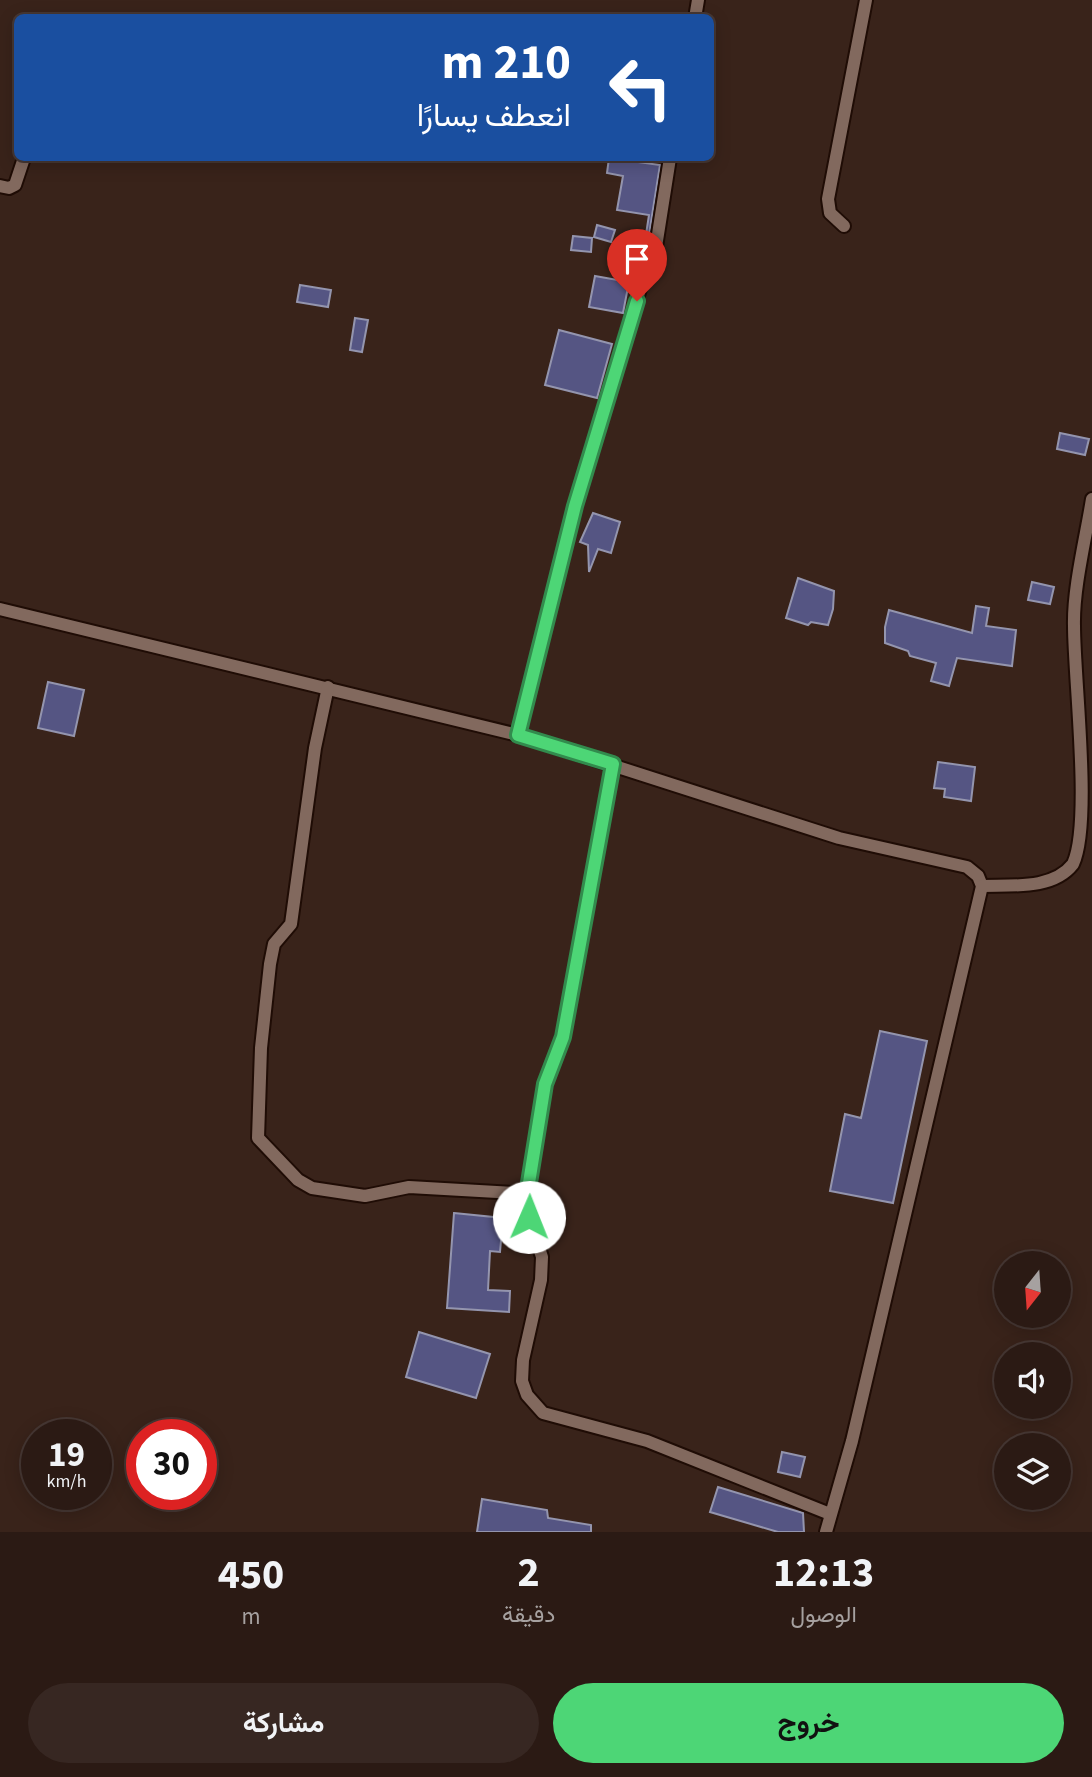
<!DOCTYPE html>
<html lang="ar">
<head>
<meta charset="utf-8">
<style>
	:root { --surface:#2b1a14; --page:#372722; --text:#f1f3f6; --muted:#a6a1a0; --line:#473834; --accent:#4dd676 }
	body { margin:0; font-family:"Source Sans 3",Vazirmatn,sans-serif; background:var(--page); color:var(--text); direction:rtl; height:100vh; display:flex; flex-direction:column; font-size:26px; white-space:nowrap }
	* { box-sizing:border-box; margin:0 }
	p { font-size:23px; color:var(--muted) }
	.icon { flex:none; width:38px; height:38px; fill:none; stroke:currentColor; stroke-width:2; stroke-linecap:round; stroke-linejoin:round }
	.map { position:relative; height:1532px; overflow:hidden; direction:ltr }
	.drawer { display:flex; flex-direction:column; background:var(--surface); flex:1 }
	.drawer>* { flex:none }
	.guide { position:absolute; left:14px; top:14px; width:700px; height:147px; border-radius:10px; box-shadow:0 4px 18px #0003,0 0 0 2px var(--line); direction:rtl; background:#1a4fa0; color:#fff; overflow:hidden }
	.needle { width:46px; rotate:197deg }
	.controls { position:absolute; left:994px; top:1251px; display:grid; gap:14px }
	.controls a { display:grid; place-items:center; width:77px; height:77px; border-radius:50%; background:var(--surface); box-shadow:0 4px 18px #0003,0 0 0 2px var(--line); font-size:35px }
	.speed { position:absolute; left:21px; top:1419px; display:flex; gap:14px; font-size:35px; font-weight:700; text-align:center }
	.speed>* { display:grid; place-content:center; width:91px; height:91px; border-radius:50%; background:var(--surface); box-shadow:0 4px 18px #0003,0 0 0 2px var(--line); line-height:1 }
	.speed small { font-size:18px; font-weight:400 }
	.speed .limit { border:10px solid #d22; background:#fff; color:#111 }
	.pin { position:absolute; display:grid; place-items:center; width:60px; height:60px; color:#fff; margin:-72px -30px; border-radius:50% 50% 50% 0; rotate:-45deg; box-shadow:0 0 7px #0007 }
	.pin .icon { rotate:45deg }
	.me { position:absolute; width:77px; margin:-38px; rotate:1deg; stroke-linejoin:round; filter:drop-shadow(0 0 5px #0008) }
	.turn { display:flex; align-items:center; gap:24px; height:147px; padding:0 28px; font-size:32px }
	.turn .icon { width:91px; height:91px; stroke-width:2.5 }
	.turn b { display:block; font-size:49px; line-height:60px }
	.eta { display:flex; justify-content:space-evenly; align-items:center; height:119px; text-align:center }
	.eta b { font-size:42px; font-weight:700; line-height:49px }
	.button { display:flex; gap:14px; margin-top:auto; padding:14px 28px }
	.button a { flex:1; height:80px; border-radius:42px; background:var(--accent); color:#111; font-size:28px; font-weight:700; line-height:80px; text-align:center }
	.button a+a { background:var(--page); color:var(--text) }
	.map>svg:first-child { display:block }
	.building { fill:#555583; stroke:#9495ae; stroke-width:2 }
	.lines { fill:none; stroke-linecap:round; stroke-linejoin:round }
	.street-casing { stroke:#1f0c05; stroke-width:16 }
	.street { stroke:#82695e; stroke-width:12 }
	.route-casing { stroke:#328b4d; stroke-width:18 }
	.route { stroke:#4dd676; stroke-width:12 }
</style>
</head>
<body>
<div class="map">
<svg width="1092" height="1532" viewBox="0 0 1092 1532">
	<rect width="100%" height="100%" fill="#39231a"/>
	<g class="building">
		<polygon points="609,158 660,165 648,241 645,241 649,215 617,210 623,176 607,173"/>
		<polygon points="597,225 615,230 611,242 594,237"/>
		<polygon points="573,236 592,238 591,252 571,250"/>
		<polygon points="595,276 629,282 623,313 589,307"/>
		<polygon points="300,285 331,290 328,307 297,302"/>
		<polygon points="355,318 368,320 362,352 350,350"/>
		<polygon points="559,330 612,344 597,398 545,385"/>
		<polygon points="1060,433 1089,439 1085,455 1057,449"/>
		<polygon points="593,513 620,522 611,553 598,549 589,572 588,545 580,542"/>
		<polygon points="798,578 834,591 833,609 828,625 811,622 808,625 786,618"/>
		<polygon points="1032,582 1054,587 1050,604 1028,600"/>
		<polygon points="976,606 989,608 986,626 1016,630 1012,666 957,658 949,686 931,681 936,663 910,656 908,651 885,643 885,627 889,610 972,633"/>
		<polygon points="48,682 84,690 74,736 38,728"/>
		<polygon points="938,762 975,767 971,801 944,797 945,789 934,788"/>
		<polygon points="880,1031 927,1041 893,1203 830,1191 845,1114 861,1118"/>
		<polygon points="454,1213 503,1218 500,1252 490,1251 488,1290 510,1291 509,1312 447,1308"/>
		<polygon points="419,1332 490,1354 476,1398 406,1377"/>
		<polygon points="782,1452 805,1457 800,1477 778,1472"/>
		<polygon points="718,1487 803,1513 804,1532 778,1532 710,1512"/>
		<polygon points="482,1499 547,1510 548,1518 591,1525 591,1532 477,1532"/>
	</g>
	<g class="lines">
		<defs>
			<g id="street">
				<polyline points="695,18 698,0"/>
				<polyline points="0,186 9,188 15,185 24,158"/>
				<polyline points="844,226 830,213 828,199 866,0"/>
				<polyline points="0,609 518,735 839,838 967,867 978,876 982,886 852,1441 826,1532"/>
				<polyline points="328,687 315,748 291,924 274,944 270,964 261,1048 258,1138 298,1180 312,1188 365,1196 409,1187 514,1193 528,1189"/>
				<polyline points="518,735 575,506 643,279 653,266 670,158"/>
				<polyline points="613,764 563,1037 545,1084 528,1189 529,1217 542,1257 541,1280 523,1360 522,1381 527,1395 543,1413 647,1441 830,1514"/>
				<path d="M982,886C1011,885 1053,890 1073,864C1092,823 1074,679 1074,626C1073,588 1086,537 1092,499"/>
			</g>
		</defs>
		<use href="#street" class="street-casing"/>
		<use href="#street" class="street"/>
	</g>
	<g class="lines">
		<defs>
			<polyline id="route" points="529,1217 528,1189 545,1084 563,1037 613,764 518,735 575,506 637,301"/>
		</defs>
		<use href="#route" class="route-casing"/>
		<use href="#route" class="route"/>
	</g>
</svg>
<div class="controls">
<a><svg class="needle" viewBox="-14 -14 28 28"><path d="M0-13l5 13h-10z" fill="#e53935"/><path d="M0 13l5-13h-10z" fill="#a6a1a0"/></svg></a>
<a><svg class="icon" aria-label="sound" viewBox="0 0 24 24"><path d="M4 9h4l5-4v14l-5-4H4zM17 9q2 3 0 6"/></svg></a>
<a><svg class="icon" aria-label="layers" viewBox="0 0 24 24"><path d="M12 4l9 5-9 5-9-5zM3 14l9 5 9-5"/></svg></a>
</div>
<div class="speed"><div>19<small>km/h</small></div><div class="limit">30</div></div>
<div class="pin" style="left:637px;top:301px;background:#d93025"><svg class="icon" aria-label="arrive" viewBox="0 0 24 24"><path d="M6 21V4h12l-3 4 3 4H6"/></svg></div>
<svg class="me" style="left:529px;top:1217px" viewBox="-20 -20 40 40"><circle r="19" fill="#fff"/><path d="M0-13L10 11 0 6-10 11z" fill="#4dd676"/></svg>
<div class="guide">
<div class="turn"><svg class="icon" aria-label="left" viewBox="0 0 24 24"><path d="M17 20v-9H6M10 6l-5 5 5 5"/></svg><div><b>210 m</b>انعطف يسارًا</div></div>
</div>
</div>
<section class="drawer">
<div class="eta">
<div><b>12:13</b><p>الوصول</p></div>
<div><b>2</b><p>دقيقة</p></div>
<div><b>450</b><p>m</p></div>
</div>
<div class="button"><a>خروج</a><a>مشاركة</a></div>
</section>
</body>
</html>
